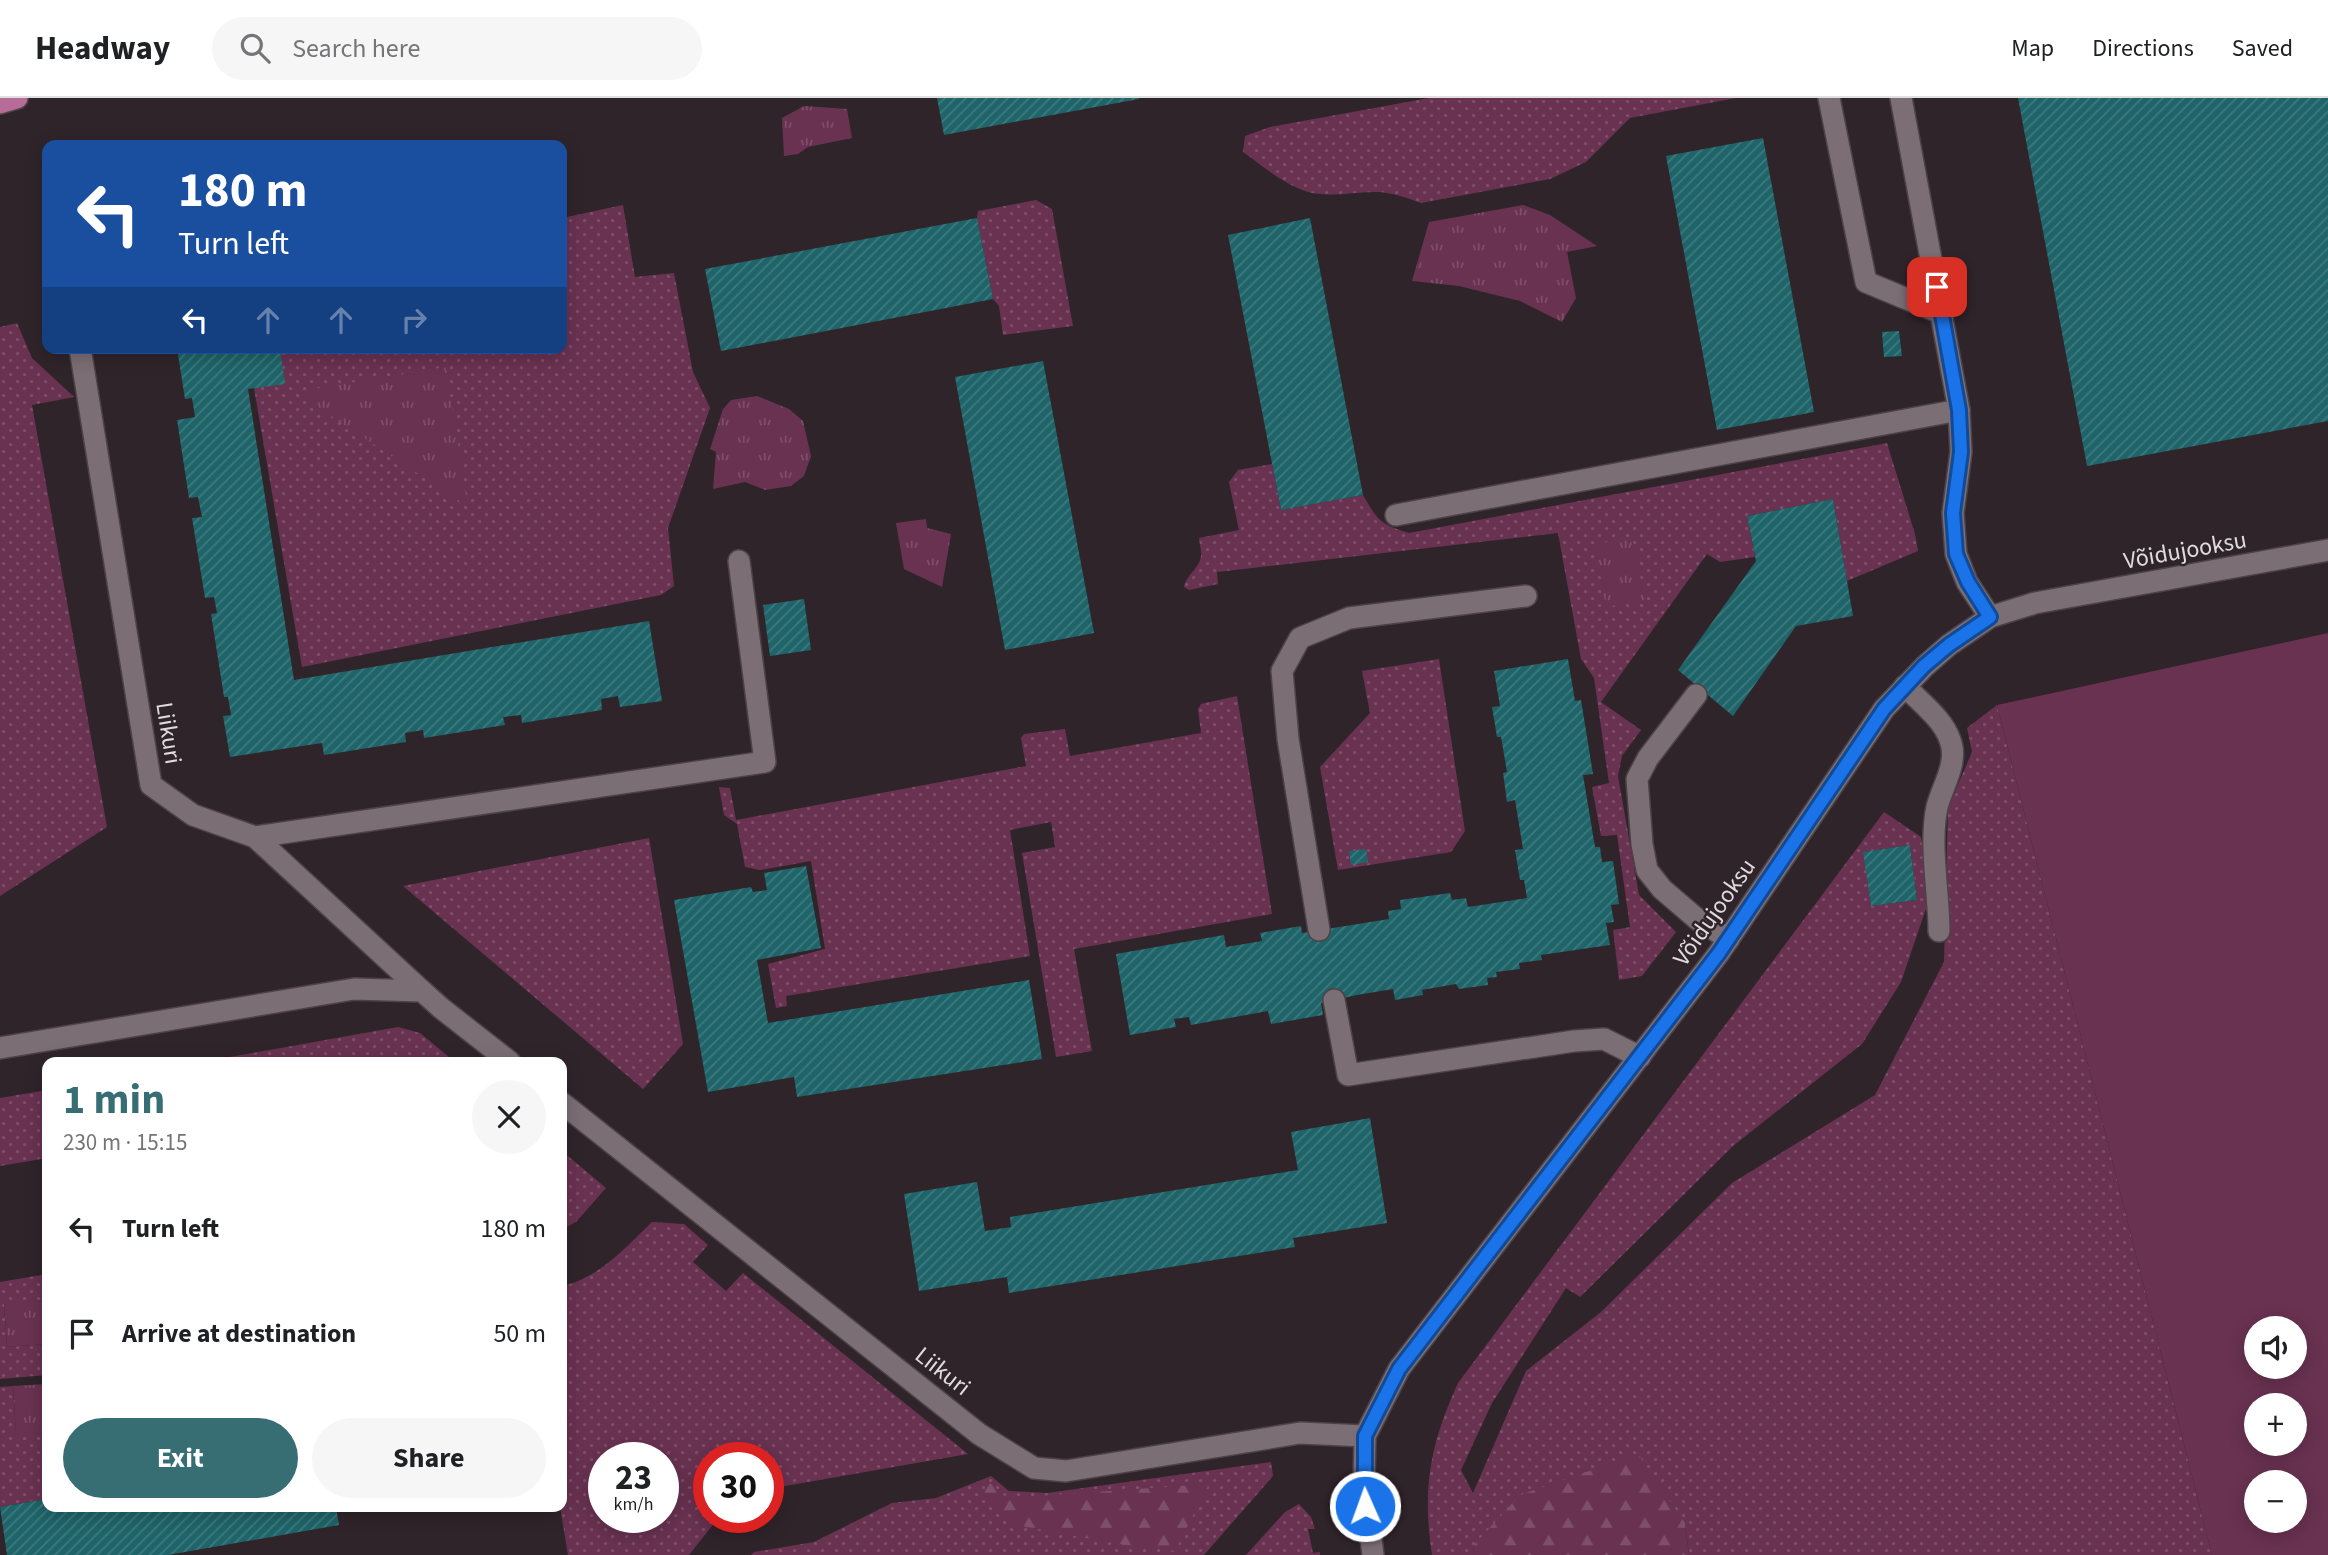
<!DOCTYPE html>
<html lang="en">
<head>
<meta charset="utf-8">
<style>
	:root { --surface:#fff; --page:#f6f6f6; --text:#202124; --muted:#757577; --line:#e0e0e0; --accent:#366e74 }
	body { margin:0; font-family:"Source Sans 3",sans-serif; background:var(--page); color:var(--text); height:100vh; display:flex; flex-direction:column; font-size:26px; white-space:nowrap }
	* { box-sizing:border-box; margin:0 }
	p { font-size:23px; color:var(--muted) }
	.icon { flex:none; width:38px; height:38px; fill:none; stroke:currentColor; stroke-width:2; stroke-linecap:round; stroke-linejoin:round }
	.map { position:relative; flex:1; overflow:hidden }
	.side { position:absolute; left:42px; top:959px; width:525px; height:455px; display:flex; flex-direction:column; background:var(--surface); border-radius:14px; box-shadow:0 4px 18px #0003 }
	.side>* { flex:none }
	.top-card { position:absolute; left:42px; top:42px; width:525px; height:214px; border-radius:14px; box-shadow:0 4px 18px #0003; background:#1a4fa0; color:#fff; overflow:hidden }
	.controls { position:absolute; left:2244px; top:1218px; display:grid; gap:14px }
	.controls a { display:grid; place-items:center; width:63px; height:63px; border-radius:50%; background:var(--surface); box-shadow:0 4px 18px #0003; font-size:35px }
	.speed { position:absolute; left:588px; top:1344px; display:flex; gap:14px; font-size:35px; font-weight:700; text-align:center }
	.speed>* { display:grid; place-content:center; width:91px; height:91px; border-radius:50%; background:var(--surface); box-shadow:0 4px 18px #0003; line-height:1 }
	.speed small { font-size:18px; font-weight:400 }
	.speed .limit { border:10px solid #d22; background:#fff; color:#111 }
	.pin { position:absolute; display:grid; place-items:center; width:60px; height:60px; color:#fff; margin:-30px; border-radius:14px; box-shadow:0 4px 10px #0006 }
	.me { position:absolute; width:77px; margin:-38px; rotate:358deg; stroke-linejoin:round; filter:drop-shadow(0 0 5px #0008) }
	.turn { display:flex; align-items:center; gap:24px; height:147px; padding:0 21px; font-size:32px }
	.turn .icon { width:91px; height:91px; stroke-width:2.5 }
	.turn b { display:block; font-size:49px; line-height:60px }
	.lanes { display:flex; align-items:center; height:66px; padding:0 21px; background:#0003; justify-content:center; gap:35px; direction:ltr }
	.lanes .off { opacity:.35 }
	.round { display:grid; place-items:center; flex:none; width:74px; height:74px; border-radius:37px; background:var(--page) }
	.headline { display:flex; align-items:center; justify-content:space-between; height:119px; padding:0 21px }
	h1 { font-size:42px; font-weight:700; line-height:52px; color:var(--accent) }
	.primary-button { display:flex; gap:14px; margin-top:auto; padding:14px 21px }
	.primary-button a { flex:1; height:80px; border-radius:42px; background:var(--accent); color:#fff; font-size:28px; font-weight:700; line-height:80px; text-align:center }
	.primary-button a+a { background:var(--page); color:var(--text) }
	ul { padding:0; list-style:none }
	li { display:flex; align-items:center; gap:21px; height:105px; padding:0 21px }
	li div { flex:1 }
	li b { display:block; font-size:26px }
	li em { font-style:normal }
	header { display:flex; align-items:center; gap:42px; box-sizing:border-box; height:98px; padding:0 35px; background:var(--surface); border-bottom:2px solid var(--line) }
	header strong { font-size:33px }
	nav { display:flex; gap:38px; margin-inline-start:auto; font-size:24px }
	.search { width:490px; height:63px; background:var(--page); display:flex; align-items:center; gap:18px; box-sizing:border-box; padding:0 24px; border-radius:38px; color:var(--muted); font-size:26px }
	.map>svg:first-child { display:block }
	.grass { fill:url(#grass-dots); fill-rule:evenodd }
	.forest { fill:url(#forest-firs) }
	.park { fill:url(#park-tufts) }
	.pitch { fill:#693251; fill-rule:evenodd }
	.building { fill:url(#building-hatch) }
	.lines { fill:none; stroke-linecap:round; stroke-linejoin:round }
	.lane-casing { stroke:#4c4347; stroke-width:24 }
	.street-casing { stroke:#4c4347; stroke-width:24 }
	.primary-casing { stroke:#4c4347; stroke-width:24 }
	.lane { stroke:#7c6e75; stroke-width:21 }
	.street { stroke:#7c6e75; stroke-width:21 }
	.primary { stroke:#b66c97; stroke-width:21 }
	.route-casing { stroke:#114b97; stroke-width:18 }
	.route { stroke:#1a73e8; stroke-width:12 }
	.labels { text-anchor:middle; stroke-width:5; stroke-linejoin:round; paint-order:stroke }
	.street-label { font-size:24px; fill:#e2dbde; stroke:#2f242a }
</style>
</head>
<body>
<header>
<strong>Headway</strong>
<div class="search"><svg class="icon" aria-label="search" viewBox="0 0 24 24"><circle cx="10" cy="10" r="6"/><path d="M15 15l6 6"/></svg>Search here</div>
<nav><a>Map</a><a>Directions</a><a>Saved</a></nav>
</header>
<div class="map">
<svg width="2328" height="1457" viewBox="0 0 2328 1457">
	<defs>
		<pattern id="grass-dots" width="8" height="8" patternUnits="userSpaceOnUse" patternTransform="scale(1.75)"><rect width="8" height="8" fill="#693251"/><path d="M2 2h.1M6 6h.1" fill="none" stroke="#7e4f6a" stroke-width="1.8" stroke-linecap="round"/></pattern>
		<pattern id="forest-firs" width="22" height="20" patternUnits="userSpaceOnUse" patternTransform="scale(1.75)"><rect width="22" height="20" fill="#693251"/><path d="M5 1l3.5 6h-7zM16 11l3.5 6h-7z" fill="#7e4f6a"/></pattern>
		<pattern id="park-tufts" width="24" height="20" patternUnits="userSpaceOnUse" patternTransform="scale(1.75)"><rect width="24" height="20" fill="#693251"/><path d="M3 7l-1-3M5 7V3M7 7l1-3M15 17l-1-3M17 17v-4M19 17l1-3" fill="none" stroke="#7e4f6a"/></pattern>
		<pattern id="building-hatch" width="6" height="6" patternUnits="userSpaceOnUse" patternTransform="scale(1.75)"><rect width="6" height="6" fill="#1e6469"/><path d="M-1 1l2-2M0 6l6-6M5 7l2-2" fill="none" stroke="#3e7a7e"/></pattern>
	</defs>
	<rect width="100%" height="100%" fill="#2f242a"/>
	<g class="grass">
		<path d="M1429,0H1736L1630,20L1586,64L1550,81L1421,105C1407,100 1393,95 1379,94C1355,93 1332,100 1308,94C1284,87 1263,68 1243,54L1245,38L1270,29Z"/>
		<polygon points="1036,102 1052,111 1073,228 1003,237 999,208 993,201 977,120 978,113"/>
		<polygon points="623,107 635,179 674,175 693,274 710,310 668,430 674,488 661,497 302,569 247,250 562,250 562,120"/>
		<polygon points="17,225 32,260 74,299 32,307 107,729 0,798 0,229"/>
		<path d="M1887,345L1915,436L1918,453L1847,483L1833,401L1747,418L1755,459L1720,464L1707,456L1601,604L1641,632L1622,658L1618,678L1639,797L1676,834L1642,878L1619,882L1613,832L1630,829L1617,737L1601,738L1592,689L1609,685L1594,580L1581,561L1558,435L1217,474L1218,486L1189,492L1184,489C1186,477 1200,470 1201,458C1202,453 1199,445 1199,440L1239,432L1229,384L1238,372L1272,366L1281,412L1363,397C1378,423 1380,426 1409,435Z"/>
		<polygon points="1439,561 1465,733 1451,754 1338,772 1320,669 1370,615 1362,573"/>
		<polygon points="1237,598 1272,816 1074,851 1092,953 1056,959 1022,755 1055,749 1051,724 1010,732 1030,858 786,898 787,908 776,910 768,866 825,851 811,763 760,772 745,769 737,726 724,717 719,689 730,690 736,722 1026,668 1021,640 1024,636 1065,631 1070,658 1201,635 1198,611 1201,606"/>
		<path d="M1997,607L2212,1457H1689L1685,1425L1473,1448L1474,1457H1432C1422,1391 1430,1346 1458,1285L1884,714L1921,739L1930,799L1901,884L1862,946L1733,1048L1580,1199L1566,1190L1492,1305L1461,1372L1473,1395L1526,1273L1601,1214L1732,1085L1875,997L1944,864L1948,710L1972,654L1967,630ZM1910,747L1917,802L1871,808L1864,754Z"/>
		<polygon points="649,740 683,946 643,991 403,788"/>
		<polygon points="398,929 420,935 455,964 202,964"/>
		<polygon points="47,992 47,1060 0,1068 0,1000"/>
		<polygon points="562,1053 606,1090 576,1124 562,1131"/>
		<path d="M652,1124L684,1126L708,1147L693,1164L726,1193L743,1175L968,1356L768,1391V1360H709V1419H719L689,1457H568L560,1409H562V1188C599,1180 626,1149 652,1124ZM604,1360H663V1419H604Z"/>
		<polygon points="47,1176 47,1236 45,1203 4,1207 7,1249 47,1246 47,1277 0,1281 0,1184"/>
		<polygon points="13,1288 16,1336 47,1335 47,1401 0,1409 0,1289"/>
		<polygon points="1271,1364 1273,1378 1204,1457 751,1457 754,1454 814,1444 892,1405 936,1400 991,1378 1009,1393 1047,1395"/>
		<polygon points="1299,1406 1311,1419 1315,1431 1308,1431 1313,1455 1320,1454 1320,1457 1246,1457 1285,1414"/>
	</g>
	<g class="forest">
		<polygon points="1638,1356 1685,1425 1689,1457 1474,1457 1473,1448 1520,1397"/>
		<polygon points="989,1384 1007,1400 1209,1386 1175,1453 1119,1446 1010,1426 984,1394"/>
	</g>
	<g class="park">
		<polygon points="804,8 847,11 852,40 808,49 798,56 784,58 782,20"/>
		<polygon points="1523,107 1550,117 1597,148 1567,154 1576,200 1562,224 1520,203 1459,188 1412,183 1429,124"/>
		<polygon points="446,269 468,409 295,294"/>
		<polygon points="757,298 789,311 803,323 811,358 804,378 791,388 765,392 745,384 713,391 716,354 710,351 723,311 731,302"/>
		<polygon points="926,421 927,430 951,436 942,489 904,471 896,425"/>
		<polygon points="1632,438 1645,502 1606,509 1595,447"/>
		<polygon points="45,1203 47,1246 7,1249 4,1206"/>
		<polygon points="47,1286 47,1335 16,1337 13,1288"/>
	</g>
	<path class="pitch" d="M2328,535V1457H2212L1997,607ZM2256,1230H2294V1269H2256ZM2256,1307H2294V1346H2256ZM2256,1384H2294V1423H2256Z"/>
	<g class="building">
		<polygon points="937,0 1139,0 1139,1 944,37"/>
		<polygon points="2018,0 2328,0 2328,323 2087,368"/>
		<polygon points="1763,40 1814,314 1717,332 1666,58"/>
		<polygon points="977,120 993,201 721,253 705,171"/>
		<polygon points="1310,120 1363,397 1281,412 1228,137"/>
		<polygon points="1899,233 1902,258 1884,259 1882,234"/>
		<polygon points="177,250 280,250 285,286 248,291 294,582 649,523 662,603 620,609 618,598 601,601 602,612 522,625 521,617 503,619 505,627 424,640 423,632 405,635 406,644 324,657 322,645 230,659 223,618 231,617 228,599 224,599 211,516 217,515 214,499 205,500 192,420 202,419 198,399 189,400 177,322 195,319 192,300 185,301"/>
		<polygon points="1043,263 1094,535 1005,552 955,279"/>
		<polygon points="1833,401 1853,518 1796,528 1733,618 1678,572 1756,463 1747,418"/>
		<polygon points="804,501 811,552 770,558 763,507"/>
		<polygon points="1568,561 1575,603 1581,602 1593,676 1583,677 1595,749 1600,749 1602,764 1613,763 1619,806 1611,807 1614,824 1606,825 1610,847 1541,857 1542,862 1519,865 1520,871 1496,874 1497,879 1487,880 1488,887 1459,891 1456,886 1422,892 1423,897 1395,902 1393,891 1357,897 1321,905 1323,917 1271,926 1268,913 1191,927 1189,919 1174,921 1176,929 1130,937 1116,856 1224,837 1226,849 1262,843 1260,835 1301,828 1302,835 1389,821 1388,813 1401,811 1400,802 1450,795 1452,802 1466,800 1468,809 1527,800 1524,782 1520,782 1515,752 1523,751 1515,702 1507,704 1503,675 1507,674 1501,639 1497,639 1492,609 1500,608 1494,573"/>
		<polygon points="1910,747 1917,802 1871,808 1863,754"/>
		<polygon points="1366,751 1368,764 1351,767 1349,753"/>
		<polygon points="806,768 821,850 757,862 768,925 1029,882 1042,961 797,999 794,979 708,994 674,802 751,789 753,794 767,792 764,775"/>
		<polygon points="1370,1020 1387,1125 1293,1140 1295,1149 1009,1195 1007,1179 919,1193 904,1096 977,1084 985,1133 1011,1129 1010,1119 1298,1072 1291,1034"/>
		<polygon points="47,1401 47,1409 336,1409 339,1427 168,1457 7,1457 0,1409"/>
	</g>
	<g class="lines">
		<defs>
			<g id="lane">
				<polyline points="1829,0 1866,184 1943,216"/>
				<polyline points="1901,0 1959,312 1961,354 1953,415 1956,456 1967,484 1990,519"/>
				<polyline points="1396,417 1959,312"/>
				<path d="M1905,588C1920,604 1943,621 1950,642C1959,664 1942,689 1937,709C1929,747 1939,795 1939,833"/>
				<polyline points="1696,597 1648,660 1637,681 1642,746 1647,772 1662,791 1697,821 1729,841"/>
				<polyline points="255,739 765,664 739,463"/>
				<polyline points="1319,832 1288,641 1282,573 1300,540 1349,520 1526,498"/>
				<polyline points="1334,902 1348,977 1574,943 1604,941 1640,959"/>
			</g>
			<g id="street">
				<polyline points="80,250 151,687 193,717 255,739 422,893"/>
				<polyline points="0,950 354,891 422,893 441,910 510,964"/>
				<polyline points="562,1005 979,1336 1034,1370 1066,1373 1300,1335 1365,1338"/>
				<polyline points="1373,1457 1364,1383 1365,1338 1399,1271 1719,855 1884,611 1925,568 1949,547 1990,519 2035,505 2328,452"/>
			</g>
			<polyline id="primary" points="0,5 17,0"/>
		</defs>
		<use href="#lane" class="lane-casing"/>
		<use href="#street" class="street-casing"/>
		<use href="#primary" class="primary-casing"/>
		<use href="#lane" class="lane"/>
		<use href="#street" class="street"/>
		<use href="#primary" class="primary"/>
	</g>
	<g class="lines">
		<defs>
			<polyline id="route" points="1365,1408 1365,1338 1399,1271 1719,855 1884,611 1924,568 1949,547 1990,519 1968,484 1956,456 1953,415 1961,354 1959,312 1937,189"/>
		</defs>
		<use href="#route" class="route-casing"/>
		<use href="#route" class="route"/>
	</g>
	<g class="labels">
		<g class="street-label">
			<text transform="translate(2185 452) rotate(-10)" y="8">Võidujooksu</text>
			<text transform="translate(169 635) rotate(81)" y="8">Liikuri</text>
			<text transform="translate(1714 814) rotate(-55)" y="8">Võidujooksu</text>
			<text transform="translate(943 1273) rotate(38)" y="8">Liikuri</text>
		</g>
	</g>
</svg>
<div class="controls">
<a><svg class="icon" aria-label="sound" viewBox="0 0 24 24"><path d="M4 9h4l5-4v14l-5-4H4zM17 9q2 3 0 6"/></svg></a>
<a>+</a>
<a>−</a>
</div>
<div class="speed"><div>23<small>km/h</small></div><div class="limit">30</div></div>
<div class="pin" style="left:1937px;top:189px;background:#d93025"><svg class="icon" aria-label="arrive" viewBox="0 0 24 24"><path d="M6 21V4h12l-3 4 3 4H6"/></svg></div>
<svg class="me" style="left:1365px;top:1408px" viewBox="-20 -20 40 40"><circle r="17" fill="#1a73e8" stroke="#fff" stroke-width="3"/><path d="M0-11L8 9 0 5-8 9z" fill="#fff"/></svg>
<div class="top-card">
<div class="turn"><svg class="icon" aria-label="left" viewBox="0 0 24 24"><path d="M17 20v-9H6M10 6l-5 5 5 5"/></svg><div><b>180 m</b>Turn left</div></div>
<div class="lanes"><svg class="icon" aria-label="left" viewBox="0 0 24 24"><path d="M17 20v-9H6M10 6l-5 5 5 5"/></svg><svg class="icon off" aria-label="ahead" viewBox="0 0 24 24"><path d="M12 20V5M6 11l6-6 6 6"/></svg><svg class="icon off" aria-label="ahead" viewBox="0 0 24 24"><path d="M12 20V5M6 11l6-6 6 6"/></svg><svg class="icon off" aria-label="right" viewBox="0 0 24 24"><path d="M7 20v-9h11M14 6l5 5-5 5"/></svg></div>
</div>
<section class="side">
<div class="headline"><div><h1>1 min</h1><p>230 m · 15:15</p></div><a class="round"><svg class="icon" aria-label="close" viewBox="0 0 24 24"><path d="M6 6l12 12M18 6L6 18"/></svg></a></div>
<ul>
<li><svg class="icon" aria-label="left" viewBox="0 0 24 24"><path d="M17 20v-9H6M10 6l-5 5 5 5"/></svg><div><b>Turn left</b></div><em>180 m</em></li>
<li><svg class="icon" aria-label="arrive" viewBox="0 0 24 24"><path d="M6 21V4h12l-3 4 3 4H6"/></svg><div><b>Arrive at destination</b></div><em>50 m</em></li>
</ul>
<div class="primary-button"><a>Exit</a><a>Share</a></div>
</section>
</div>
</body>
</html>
